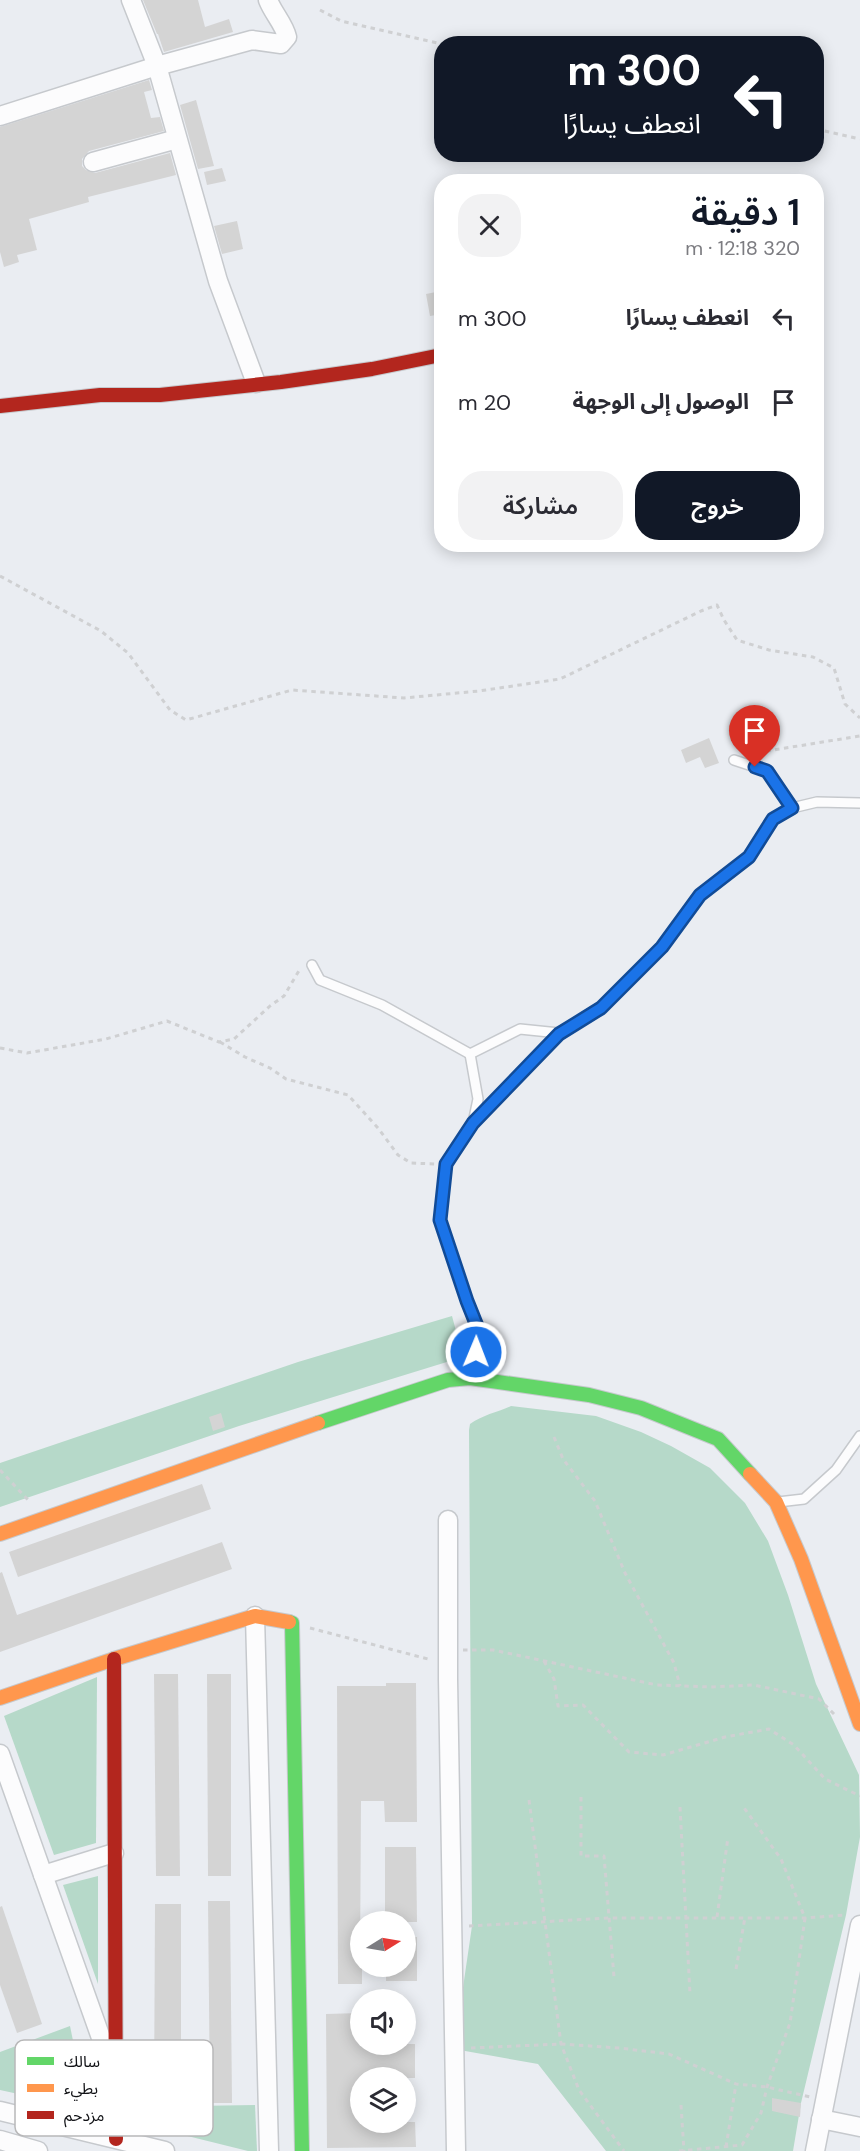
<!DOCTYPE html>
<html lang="ar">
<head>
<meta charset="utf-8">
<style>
	:root { --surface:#fff; --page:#f2f2f3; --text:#2b2b33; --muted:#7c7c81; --accent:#111827 }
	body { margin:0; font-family:"DM Sans","Noto Sans Arabic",sans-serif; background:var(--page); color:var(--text); direction:rtl; height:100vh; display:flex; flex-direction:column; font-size:22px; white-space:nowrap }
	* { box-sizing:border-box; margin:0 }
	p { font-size:20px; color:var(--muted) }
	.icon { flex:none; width:33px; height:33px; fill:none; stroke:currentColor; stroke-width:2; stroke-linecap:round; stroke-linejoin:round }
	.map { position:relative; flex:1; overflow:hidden; direction:ltr }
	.panel { position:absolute; left:434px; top:174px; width:390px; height:378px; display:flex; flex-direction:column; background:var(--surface); border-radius:24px; box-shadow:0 3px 15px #0003; direction:rtl }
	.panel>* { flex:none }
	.hud { position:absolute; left:434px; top:36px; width:390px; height:126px; border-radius:24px; box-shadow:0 3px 15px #0003; direction:rtl; background:#111827; color:#fff; overflow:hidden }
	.needle { width:39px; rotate:79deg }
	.fabs { position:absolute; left:350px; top:1911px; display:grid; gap:12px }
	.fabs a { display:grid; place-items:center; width:66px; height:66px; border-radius:50%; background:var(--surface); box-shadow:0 3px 15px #0003; font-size:30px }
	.pin { position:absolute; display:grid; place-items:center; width:51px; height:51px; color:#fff; margin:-62px -26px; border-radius:50% 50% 50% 0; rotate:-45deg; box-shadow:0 0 6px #0007 }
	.pin .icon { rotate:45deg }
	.me { position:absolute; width:66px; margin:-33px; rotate:1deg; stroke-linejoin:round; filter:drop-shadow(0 0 4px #0008) }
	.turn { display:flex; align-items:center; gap:21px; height:126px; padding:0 24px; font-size:27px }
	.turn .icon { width:78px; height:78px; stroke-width:2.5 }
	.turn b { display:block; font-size:42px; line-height:51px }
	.round { display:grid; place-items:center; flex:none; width:63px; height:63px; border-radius:24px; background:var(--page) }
	.overview { display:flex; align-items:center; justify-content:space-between; height:102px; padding:0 24px }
	h1 { font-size:36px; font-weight:600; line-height:45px; color:var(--accent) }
	.cta { display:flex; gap:12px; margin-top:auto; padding:12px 24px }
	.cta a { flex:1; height:69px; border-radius:24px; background:var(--accent); color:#fff; font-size:24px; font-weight:600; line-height:69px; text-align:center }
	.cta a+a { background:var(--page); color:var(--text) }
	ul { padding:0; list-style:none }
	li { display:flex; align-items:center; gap:18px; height:84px; padding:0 24px }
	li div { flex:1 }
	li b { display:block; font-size:22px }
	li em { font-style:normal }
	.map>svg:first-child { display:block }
	.green { fill:#b6d9c9 }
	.building { fill:#d4d4d4 }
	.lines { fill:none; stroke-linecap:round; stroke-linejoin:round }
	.lane-casing { stroke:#c6c9cd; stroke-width:12 }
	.street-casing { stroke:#c6c9cd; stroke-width:21 }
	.fast-casing { stroke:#c6c9cd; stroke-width:16 }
	.slow-casing { stroke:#c6c9cd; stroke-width:16 }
	.jam-casing { stroke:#c6c9cd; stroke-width:16 }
	.path { stroke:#cfd0d2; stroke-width:3; stroke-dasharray:4.5 4.5; stroke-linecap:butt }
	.lane { stroke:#fcfcfd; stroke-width:9 }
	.street { stroke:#fcfcfd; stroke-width:18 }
	.fast { stroke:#63d668; stroke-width:14 }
	.slow { stroke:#ff974d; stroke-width:14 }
	.jam { stroke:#b3261e; stroke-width:14 }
	.route-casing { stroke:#114b97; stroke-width:15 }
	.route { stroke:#1a73e8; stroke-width:10 }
	.key { fill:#fff; stroke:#b8b8b9; stroke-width:1.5 }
	.key-label { font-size:16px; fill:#111216 }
</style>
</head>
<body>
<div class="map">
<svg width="860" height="2151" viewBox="0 0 860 2151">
	<rect width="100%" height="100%" fill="#eaedf2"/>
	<g class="green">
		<polygon points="452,1316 463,1357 239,1426 0,1507 0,1463 298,1362"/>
		<path d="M511,1406L596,1416L641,1432L671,1446L710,1468L745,1503L768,1541L788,1595L816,1684L859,1775L860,1837L846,1915L801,2103L793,2151H606L538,2064L454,2049L472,1926L469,1430L470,1424C482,1415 498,1412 511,1406Z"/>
		<polygon points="97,1677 96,1843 54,1855 4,1716"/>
		<polygon points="98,1876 98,1984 63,1885"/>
		<polygon points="70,2026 87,2109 0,2090 0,2052"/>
		<polygon points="255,2105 257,2151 248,2151 131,2122 132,2107"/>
	</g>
	<g class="building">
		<polygon points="143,0 198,0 205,27 229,19 233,32 164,52 158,34 157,34"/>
		<polygon points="149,80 152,90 144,92 151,118 160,117 164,131 89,151 82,159 82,166 86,170 95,173 170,153 176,175 88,197 89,202 29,219 37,250 17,255 19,262 4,267 0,252 0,127"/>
		<polygon points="196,100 214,166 198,169 180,105"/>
		<polygon points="222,168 226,181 207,185 204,172"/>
		<polygon points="237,221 243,249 222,254 214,226"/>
		<polygon points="441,291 441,314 430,316 426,294"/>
		<polygon points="709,738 719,763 705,768 700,757 686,763 681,750"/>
		<polygon points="221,1413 225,1427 213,1431 209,1417"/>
		<polygon points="202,1484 211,1509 18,1577 9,1552"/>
		<polygon points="222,1542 232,1569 0,1652 0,1573 2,1572 17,1615"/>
		<polygon points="154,1674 178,1674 180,1876 156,1876"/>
		<polygon points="207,1674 231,1674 231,1876 208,1876"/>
		<polygon points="386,1683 416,1683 417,1822 385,1822 384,1801 361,1801 360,1966 362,1966 362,1984 338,1984 337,1686 386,1686"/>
		<polygon points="385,1847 416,1847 417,1922 385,1922"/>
		<polygon points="208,1901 230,1901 232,2103 210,2103"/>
		<polygon points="155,1904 181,1904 181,2103 154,2103"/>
		<polygon points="2,1906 42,2024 17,2033 0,1985 0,1907"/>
		<polygon points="405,1937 417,1937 417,1981 386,1981 386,1966 405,1966"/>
		<polygon points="360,2013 360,2044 415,2044 415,2078 360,2078 360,2122 415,2122 416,2147 327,2148 326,2014"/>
		<polygon points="772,2098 801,2103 800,2117 772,2111"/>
	</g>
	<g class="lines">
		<defs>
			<g id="lane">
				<polyline points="734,760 767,771 792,808"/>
				<polyline points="312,965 320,980 382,1005 470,1054 520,1029 559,1033 601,1008 662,947 700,895 749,857 773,819 792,808 817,802 860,803"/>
				<polyline points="470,1054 478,1099 473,1123 446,1164 440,1220 467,1301 481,1336 470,1368 470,1378"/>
				<polyline points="473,1123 559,1033"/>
				<polyline points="778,1502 804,1499 836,1470 860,1436"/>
			</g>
			<g id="street">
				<polyline points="131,0 157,66 218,281 256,383"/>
				<path d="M0,116L157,66L252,40L281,44L287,37C284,24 273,13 268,0"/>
				<polyline points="93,162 177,139"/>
				<polyline points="448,1520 448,1679 456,2151"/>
				<polyline points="255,1616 269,2151"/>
				<polyline points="0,1754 111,2066"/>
				<polyline points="43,1875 114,1853"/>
				<polyline points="0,2111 165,2151"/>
				<polyline points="821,2119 860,2127"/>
				<polyline points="0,2140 38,2151"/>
				<polyline points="815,2151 860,1925"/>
			</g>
			<g id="fast">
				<polyline points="318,1423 448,1380 470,1378 589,1395 641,1408 718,1439 750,1474"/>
				<polyline points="289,1622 292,1623 302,2151"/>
			</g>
			<g id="slow">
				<polyline points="750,1474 776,1502 801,1559 860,1724"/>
				<polyline points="0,1534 318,1423"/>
				<polyline points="0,1698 114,1659 255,1616 289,1622"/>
			</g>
			<g id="jam">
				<polyline points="0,406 100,395 160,395 281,382 372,369 441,355"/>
				<polyline points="114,1659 116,2139"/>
			</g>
		</defs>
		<use href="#lane" class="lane-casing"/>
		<use href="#street" class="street-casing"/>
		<use href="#fast" class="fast-casing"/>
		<use href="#slow" class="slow-casing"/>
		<use href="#jam" class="jam-casing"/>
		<g class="path">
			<polyline points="320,10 341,21 442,44"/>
			<polyline points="816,129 860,139"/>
			<polyline points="0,576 101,631 128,653 170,710 186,720 292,690 404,698 479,691 560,679 701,611 717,605 724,620 737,640 769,650 813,657 834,668 845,704 860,718"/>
			<polyline points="758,755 767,751 860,736"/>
			<polyline points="220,1042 245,1057 270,1068 286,1079 348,1095 378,1128 398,1155 411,1163 436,1164"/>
			<polyline points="0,1048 27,1053 106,1039 167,1021 219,1042 234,1039 270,1006 284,996 300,969"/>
			<polyline points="554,1437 563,1459 595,1501 625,1573 674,1663 680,1686"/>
			<polyline points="0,1470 29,1501"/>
			<polyline points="310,1628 428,1659 431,1658"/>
			<polyline points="463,1650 493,1650 657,1685 711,1687 754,1685 819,1699 835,1715"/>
			<polyline points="544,1661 554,1679 558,1706 583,1705 629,1752 663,1755 725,1737 769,1729 794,1745 825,1779 860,1796"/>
			<polyline points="581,1797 581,1856 604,1856 614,1977"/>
			<polyline points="529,1800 561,2044 579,2090 624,2151"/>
			<polyline points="680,1807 690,1994"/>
			<polyline points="717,1917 728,1837"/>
			<polyline points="469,1926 609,1918 805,1918 846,1915"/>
			<polyline points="736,1969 745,1917"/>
			<polyline points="471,2048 561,2044 619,2048 669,2054 736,2084 767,2087 810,2097"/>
			<polyline points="681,2105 684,2151"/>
			<polyline points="726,2147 736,2084"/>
			<polyline points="679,2151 742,2145 761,2113 767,2087 790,2023 805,1918 781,1859 742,1805"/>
		</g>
		<use href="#lane" class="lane"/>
		<use href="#street" class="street"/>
		<use href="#fast" class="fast"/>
		<use href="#slow" class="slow"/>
		<use href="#jam" class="jam"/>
	</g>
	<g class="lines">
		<defs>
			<polyline id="route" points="476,1352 481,1336 467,1301 440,1220 446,1164 473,1123 559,1034 601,1008 662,947 700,895 749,857 773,819 792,808 767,771 755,767"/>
		</defs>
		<use href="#route" class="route-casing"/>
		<use href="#route" class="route"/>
	</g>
	<rect x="15" y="2040" width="198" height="96" rx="9" class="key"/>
	<rect x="27" y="2057" width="27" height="8" fill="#63d668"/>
	<rect x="27" y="2084" width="27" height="8" fill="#ff974d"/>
	<rect x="27" y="2111" width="27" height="8" fill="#b3261e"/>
	<g class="key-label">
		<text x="64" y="2067">سالك</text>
		<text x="64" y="2094">بطيء</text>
		<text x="64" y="2121">مزدحم</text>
	</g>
</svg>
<div class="fabs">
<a><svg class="needle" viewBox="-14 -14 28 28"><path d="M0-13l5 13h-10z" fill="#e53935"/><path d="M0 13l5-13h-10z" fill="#7c7c81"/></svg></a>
<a><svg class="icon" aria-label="sound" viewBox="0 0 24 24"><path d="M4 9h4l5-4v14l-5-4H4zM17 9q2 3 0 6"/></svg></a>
<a><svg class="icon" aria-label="layers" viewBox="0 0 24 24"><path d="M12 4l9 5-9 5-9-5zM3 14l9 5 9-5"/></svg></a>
</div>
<div class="pin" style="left:755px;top:767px;background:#d93025"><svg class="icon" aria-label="arrive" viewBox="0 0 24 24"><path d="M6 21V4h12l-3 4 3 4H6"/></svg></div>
<svg class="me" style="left:476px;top:1352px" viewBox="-20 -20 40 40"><circle r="17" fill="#1a73e8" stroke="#fff" stroke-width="3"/><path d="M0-11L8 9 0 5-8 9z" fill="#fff"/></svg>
<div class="hud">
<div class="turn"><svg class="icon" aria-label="left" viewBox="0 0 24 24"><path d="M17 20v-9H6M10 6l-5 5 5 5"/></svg><div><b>300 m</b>انعطف يسارًا</div></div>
</div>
<section class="panel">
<div class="overview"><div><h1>1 دقيقة</h1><p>320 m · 12:18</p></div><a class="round"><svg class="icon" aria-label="close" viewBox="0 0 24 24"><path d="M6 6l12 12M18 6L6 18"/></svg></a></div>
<ul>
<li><svg class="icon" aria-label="left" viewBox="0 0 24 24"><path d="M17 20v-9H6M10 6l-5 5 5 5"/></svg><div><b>انعطف يسارًا</b></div><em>300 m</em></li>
<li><svg class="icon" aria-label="arrive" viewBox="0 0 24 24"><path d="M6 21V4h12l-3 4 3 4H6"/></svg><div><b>الوصول إلى الوجهة</b></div><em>20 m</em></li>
</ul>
<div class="cta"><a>خروج</a><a>مشاركة</a></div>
</section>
</div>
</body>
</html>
